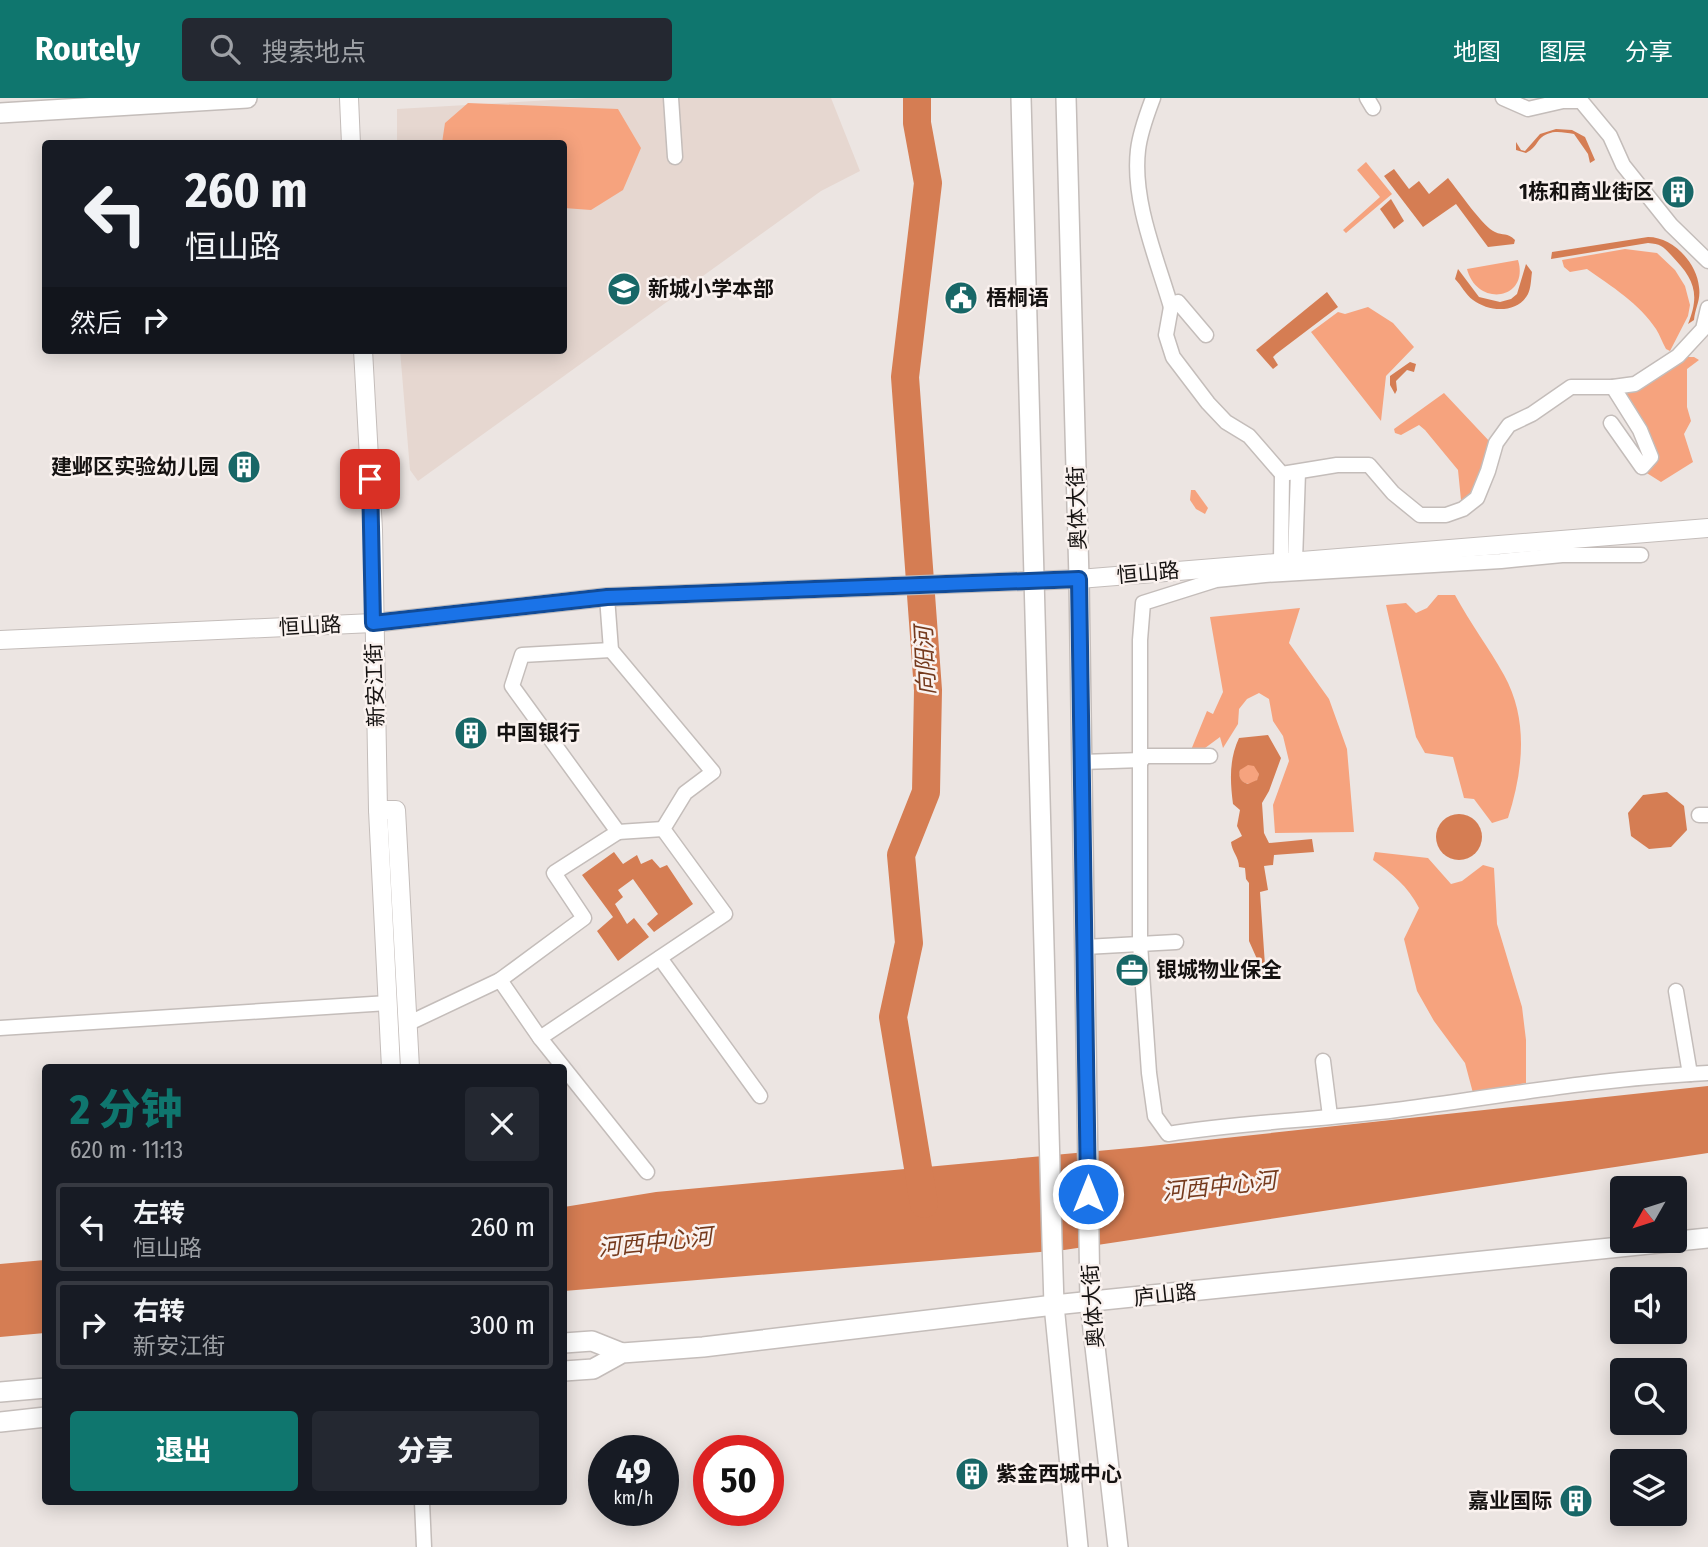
<!DOCTYPE html>
<html lang="zh">
<head>
<meta charset="utf-8">
<style>
	:root { --surface:#171b24; --page:#242831; --text:#f1f3f6; --muted:#9ea1a6; --line:#363941; --accent:#0f766e }
	body { margin:0; font-family:"Fira Sans Condensed","Noto Sans SC",sans-serif; background:var(--page); color:var(--text); height:100vh; display:flex; flex-direction:column; font-size:26px; white-space:nowrap }
	* { box-sizing:border-box; margin:0 }
	p { font-size:23px; color:var(--muted) }
	.icon { flex:none; width:38px; height:38px; fill:none; stroke:currentColor; stroke-width:2; stroke-linecap:round; stroke-linejoin:round }
	.map { position:relative; flex:1; overflow:hidden }
	.side { position:absolute; left:42px; top:966px; width:525px; height:441px; display:flex; flex-direction:column; background:var(--surface); border-radius:7px; box-shadow:0 4px 18px #0003 }
	.side>* { flex:none }
	.banner { position:absolute; left:42px; top:42px; width:525px; height:214px; border-radius:7px; box-shadow:0 4px 18px #0003; background:#171b24; color:var(--text); overflow:hidden }
	.needle { width:46px; rotate:231deg }
	.buttons { position:absolute; left:1610px; top:1078px; display:grid; gap:14px }
	.buttons a { display:grid; place-items:center; width:77px; height:77px; border-radius:7px; background:var(--surface); box-shadow:0 4px 18px #0003; font-size:35px }
	.speed { position:absolute; left:588px; top:1337px; display:flex; gap:14px; font-size:35px; font-weight:700; text-align:center }
	.speed>* { display:grid; place-content:center; width:91px; height:91px; border-radius:50%; background:var(--surface); box-shadow:0 4px 18px #0003; line-height:1 }
	.speed small { font-size:18px; font-weight:400 }
	.speed .limit { border:10px solid #d22; background:#fff; color:#111 }
	.pin { position:absolute; display:grid; place-items:center; width:60px; height:60px; color:#fff; margin:-30px; border-radius:14px; box-shadow:0 4px 10px #0006 }
	.me { position:absolute; width:77px; margin:-38px; rotate:0deg; stroke-linejoin:round; filter:drop-shadow(0 0 5px #0008) }
	.turn { display:flex; align-items:center; gap:24px; height:147px; padding:0 28px; font-size:32px }
	.turn .icon { width:91px; height:91px; stroke-width:2.5 }
	.turn b { display:block; font-size:49px; line-height:60px }
	.then { display:flex; align-items:center; height:66px; padding:0 28px; background:#0003; gap:14px; font-size:26px }
	.round { display:grid; place-items:center; flex:none; width:74px; height:74px; border-radius:7px; background:var(--page) }
	.headline { display:flex; align-items:center; justify-content:space-between; height:119px; padding:0 28px }
	h1 { font-size:42px; font-weight:800; line-height:52px; color:var(--accent) }
	.cta { display:flex; gap:14px; margin-top:auto; padding:14px 28px }
	.cta a { flex:1; height:80px; border-radius:7px; background:var(--accent); color:#fff; font-size:28px; font-weight:800; line-height:80px; text-align:center }
	.cta a+a { background:var(--page); color:var(--text) }
	ul { padding:0; list-style:none }
	li { display:flex; align-items:center; gap:21px; height:88px; margin:0 14px 10px; padding:0 14px; border:4px solid var(--line); border-radius:7px }
	li div { flex:1 }
	li b { display:block; font-size:26px }
	li em { font-style:normal }
	header { display:flex; align-items:center; gap:42px; box-sizing:border-box; height:98px; padding:0 35px; background:var(--accent); color:#fff }
	header strong { font-size:33px }
	nav { display:flex; gap:38px; margin-inline-start:auto; font-size:24px }
	.search { width:490px; height:63px; background:var(--page); display:flex; align-items:center; gap:18px; box-sizing:border-box; padding:0 24px; border-radius:7px; color:var(--muted); font-size:26px }
	.map>svg:first-child { display:block }
	.built { fill:#e6d7d0 }
	.green { fill:#f6a37e }
	.water { fill:#d57d53; fill-rule:evenodd }
	.lines { fill:none; stroke-linecap:round; stroke-linejoin:round }
	.river { stroke:#d57d53; stroke-width:28 }
	.minor-casing { stroke:#c4bdba; stroke-width:17 }
	.tertiary-casing { stroke:#c4bdba; stroke-width:20 }
	.secondary-casing { stroke:#c4bdba; stroke-width:22 }
	.minor { stroke:#fff; stroke-width:14 }
	.tertiary { stroke:#fff; stroke-width:18 }
	.secondary { stroke:#fff; stroke-width:19 }
	.route-casing { stroke:#114b97; stroke-width:18 }
	.route { stroke:#1a73e8; stroke-width:12 }
	.labels { text-anchor:middle; stroke-width:5; stroke-linejoin:round; paint-order:stroke }
	.poi-label { font-size:21px; font-weight:bold; fill:#151211; stroke:#faf2ef; text-anchor:start }
	.street-label { font-size:21px; fill:#151211; stroke:#faf2ef }
	.water-label { font-size:23px; font-style:italic; fill:#753a1d; stroke:#faf2ef }
</style>
</head>
<body>
<header>
<strong>Routely</strong>
<div class="search"><svg class="icon" aria-label="search" viewBox="0 0 24 24"><circle cx="10" cy="10" r="6"/><path d="M15 15l6 6"/></svg>搜索地点</div>
<nav><a>地图</a><a>图层</a><a>分享</a></nav>
</header>
<div class="map">
<svg width="1708" height="1449" viewBox="0 0 1708 1449">
	<rect width="100%" height="100%" fill="#ece5e2"/>
	<polygon class="built" points="587,0 831,0 860,73 821,93 418,383 410,372 400,252 564,252 564,46 397,46 397,11"/>
	<g class="green">
		<polygon points="468,5 618,11 641,50 623,92 591,112 564,110 564,46 442,45 445,25"/>
		<polygon points="1366,64 1392,96 1346,135 1343,132 1380,99 1357,72"/>
		<path d="M1625,151L1657,155L1675,172L1685,188L1690,207L1688,218L1670,253L1666,251C1662,244 1660,237 1656,231C1640,206 1611,188 1587,171L1570,174L1564,169L1562,162Z"/>
		<path d="M1518,162C1530,202 1477,210 1467,171Z"/>
		<polygon points="1368,209 1393,225 1414,249 1386,278 1381,323 1311,234 1338,214 1345,216"/>
		<polygon points="1683,259 1694,259 1699,262 1687,271 1687,309 1691,323 1684,336 1693,364 1661,384 1642,372 1654,357 1619,293"/>
		<polygon points="1444,295 1491,345 1485,374 1467,404 1461,402 1458,372 1425,332 1419,327 1401,337 1395,335 1394,331"/>
		<polygon points="1191,392 1195,392 1208,410 1205,416 1196,411 1190,402"/>
		<path d="M1438,497H1455C1470,525 1489,550 1504,577C1529,622 1523,673 1508,720L1492,725L1474,701L1464,700L1453,659L1425,655L1416,639L1386,507L1406,505L1416,515L1427,510Z"/>
		<polygon points="1300,510 1289,545 1329,601 1347,651 1354,734 1275,735 1273,707 1289,663 1283,638 1273,623 1269,601 1259,595 1247,601 1239,611 1238,626 1223,650 1220,639 1201,653 1191,652 1207,613 1213,616 1223,594 1210,519"/>
		<circle cx="1249" cy="676" r="10"/>
		<path d="M1375,754L1428,760L1451,786L1462,783L1483,767L1494,770L1497,826L1522,909L1526,942V985L1473,995L1465,965L1434,923L1417,893L1404,841L1419,810C1408,788 1392,776 1373,762Z"/>
	</g>
	<g class="water">
		<path d="M1556,31L1572,32L1585,39L1595,62L1590,65L1588,56L1574,36C1561,34 1549,31 1539,42C1535,48 1533,51 1526,55L1516,52V44L1521,52L1525,53L1540,36Z"/>
		<path d="M1394,71L1409,91L1419,83L1429,96L1448,80C1457,91 1484,130 1495,134C1503,138 1507,134 1515,142L1514,146L1488,149L1456,106L1423,129L1384,78Z"/>
		<polygon points="1391,101 1404,123 1394,131 1380,111"/>
		<path d="M1648,139C1673,139 1697,165 1699,189C1701,202 1695,210 1694,222L1688,226C1701,194 1693,180 1671,157C1663,148 1660,146 1648,145L1551,161L1552,154Z"/>
		<path d="M1526,166L1532,174C1531,181 1531,190 1528,196C1517,216 1489,214 1473,202C1466,197 1461,187 1455,181L1458,171L1479,199L1500,204L1511,201L1517,196Z"/>
		<polygon points="1327,194 1338,209 1276,256 1273,259 1278,267 1273,271 1256,252"/>
		<polygon points="1410,264 1416,266 1414,274 1407,272 1396,283 1397,292 1395,296 1390,287 1390,278"/>
		<path d="M1268,637L1281,660L1269,693L1262,705L1264,735L1269,745L1312,741L1314,754L1274,757L1273,767L1264,768L1268,792L1260,794L1266,882L1258,881L1257,861L1249,843V785L1246,781L1245,770L1239,769C1239,759 1232,754 1231,744L1242,738L1237,728L1240,712L1233,706C1230,682 1229,662 1239,640ZM1248,667L1254,668L1259,676L1257,682L1248,686C1241,684 1238,679 1240,672Z"/>
		<polygon points="1667,694 1684,708 1687,732 1671,749 1649,751 1631,738 1628,715 1643,697"/>
		<circle cx="1459" cy="739" r="23"/>
		<polygon points="614,754 623,766 637,757 641,766 652,761 660,770 667,767 693,806 654,834 647,826 658,816 633,781 618,792 623,799 615,806 627,826 634,820 649,839 618,863 597,833 613,819 582,777"/>
		<polygon points="1708,988 1708,1055 1064,1152 564,1193 564,1109 656,1094 1141,1049"/>
		<polygon points="45,1162 45,1235 0,1239 0,1166"/>
	</g>
	<g class="lines">
		<polyline class="river" points="917,0 917,25 928,85 905,279 928,592 926,694 901,757 909,845 893,919 924,1106"/>
		<defs>
			<g id="minor">
				<polyline points="671,0 675,59"/>
				<path d="M1153,0C1147,16 1140,34 1138,52C1132,103 1157,161 1171,209"/>
				<polyline points="1367,0 1373,10"/>
				<polyline points="1503,0 1528,11 1563,3 1581,3 1610,38 1623,67 1671,127 1708,163"/>
				<polyline points="1206,237 1178,204 1171,209 1166,237 1173,259 1208,305 1226,324 1249,338 1282,376 1337,367 1369,367 1393,395 1420,417 1446,417 1463,411 1477,400 1488,373 1496,345 1509,327 1532,316 1571,289 1613,289"/>
				<polyline points="1611,325 1642,369 1651,359 1640,332 1613,289 1635,286 1678,258 1703,231 1708,210"/>
				<path d="M1641,457H1562L1501,463L1265,477L1216,482L1143,505L1140,542V846L1149,975L1155,1018L1168,1036C1243,1024 1320,1022 1396,1012C1499,998 1603,980 1708,975"/>
				<polyline points="1295,463 1298,374"/>
				<polyline points="1281,464 1282,376"/>
				<polyline points="1142,658 1210,658"/>
				<polyline points="1082,664 1142,662"/>
				<polyline points="1699,717 1708,717"/>
				<polyline points="618,734 663,731"/>
				<polyline points="1085,849 1176,844"/>
				<polyline points="660,860 760,998"/>
				<polyline points="500,882 584,820 554,775 618,734 512,588 522,557 611,552"/>
				<polyline points="1676,893 1690,976"/>
				<polyline points="407,926 500,882 540,940 725,816 663,731 685,695 713,674 611,552 607,499"/>
				<polyline points="0,930 388,905"/>
				<polyline points="540,940 647,1074"/>
				<polyline points="1323,963 1330,1018"/>
				<polyline points="422,1404 424,1449"/>
			</g>
			<g id="tertiary">
				<polyline points="349,0 351,46"/>
				<polyline points="363,252 373,432 378,712 391,970"/>
				<polyline points="0,542 373,525 607,499 1079,481 1708,430"/>
				<polyline points="378,712 396,712 410,970"/>
			</g>
			<g id="secondary">
				<polyline points="1021,0 1052,1143 1054,1207 1078,1449"/>
				<polyline points="1066,0 1079,481 1090,1205 1118,1449"/>
				<polyline points="0,15 247,0"/>
				<polyline points="564,1245 592,1243 622,1255"/>
				<polyline points="564,1273 593,1271 622,1255 703,1249 1054,1207 1708,1140"/>
				<polyline points="0,1294 46,1290"/>
				<polyline points="0,1324 46,1319"/>
			</g>
		</defs>
		<use href="#minor" class="minor-casing"/>
		<use href="#tertiary" class="tertiary-casing"/>
		<use href="#secondary" class="secondary-casing"/>
		<use href="#minor" class="minor"/>
		<use href="#tertiary" class="tertiary"/>
		<use href="#secondary" class="secondary"/>
	</g>
	<g class="lines">
		<defs>
			<polyline id="route" points="370,381 373,525 607,499 1079,481 1088,1096"/>
		</defs>
		<use href="#route" class="route-casing"/>
		<use href="#route" class="route"/>
	</g>
	<defs>
		<symbol id="building-disc" viewBox="-11 -11 22 22"><circle r="9.5" fill="#186767" stroke="#faf2ef"/><path d="M-4-6H4V6H1V3H-1V6H-4ZM-2.5-4.3h1.7v1.8h-1.7ZM.8-4.3h1.7v1.8H.8ZM-2.5-1h1.7V.8h-1.7ZM.8-1h1.7V.8H.8Z" fill="#fff"/></symbol>
		<symbol id="school-disc" viewBox="-11 -11 22 22"><circle r="9.5" fill="#186767" stroke="#faf2ef"/><path d="M0-5L7-2L0 1L-7-2ZM-4 1L0 2.5L4 1V4Q0 6-4 4Z" fill="#fff"/></symbol>
		<symbol id="civic-disc" viewBox="-11 -11 22 22"><circle r="9.5" fill="#186767" stroke="#faf2ef"/><path d="M-.6-6.5H3V-4.5H.6V-3L4-1V1h2V6H-6V1h2V-1L-.6-3ZM-1.2 2.5V6h2.4V2.5Z" fill="#fff"/></symbol>
		<symbol id="office-disc" viewBox="-11 -11 22 22"><circle r="9.5" fill="#186767" stroke="#faf2ef"/><path d="M-6-3h4V-5.5h4V-3h4V5H-6ZM-1-4.5V-3h2v-1.5ZM-6 0V1H6V0Z" fill="#fff"/></symbol>
	</defs>
	<g fill-rule="evenodd">
		<use href="#building-disc" x="1659" y="75" width="38" height="38"/>
		<use href="#school-disc" x="605" y="172" width="38" height="38"/>
		<use href="#civic-disc" x="942" y="181" width="38" height="38"/>
		<use href="#building-disc" x="225" y="350" width="38" height="38"/>
		<use href="#building-disc" x="452" y="616" width="38" height="38"/>
		<use href="#office-disc" x="1113" y="853" width="38" height="38"/>
		<use href="#building-disc" x="953" y="1357" width="38" height="38"/>
		<use href="#building-disc" x="1557" y="1384" width="38" height="38"/>
	</g>
	<g class="labels">
		<g class="poi-label">
			<text x="1654" y="101" text-anchor="end">1栋和商业街区</text>
			<text x="648" y="198">新城小学本部</text>
			<text x="986" y="207">梧桐语</text>
			<text x="219" y="376" text-anchor="end">建邺区实验幼儿园</text>
			<text x="496" y="642">中国银行</text>
			<text x="1156" y="879">银城物业保全</text>
			<text x="996" y="1383">紫金西城中心</text>
			<text x="1552" y="1410" text-anchor="end">嘉业国际</text>
		</g>
		<g class="street-label">
			<text transform="translate(1077 410) rotate(-92)" y="7">奥体大街</text>
			<text transform="translate(1148 475) rotate(-5)" y="7">恒山路</text>
			<text transform="translate(310 528) rotate(-3)" y="7">恒山路</text>
			<text transform="translate(375 587) rotate(-92)" y="7">新安江街</text>
			<text transform="translate(1165 1197) rotate(-6)" y="7">庐山路</text>
			<text transform="translate(1093 1208) rotate(-94)" y="7">奥体大街</text>
		</g>
		<g class="water-label">
			<text transform="translate(925 563) rotate(-93)" y="8">向阳河</text>
			<text transform="translate(1219 1088) rotate(-6)" y="8">河西中心河</text>
			<text transform="translate(655 1144) rotate(-6)" y="8">河西中心河</text>
		</g>
	</g>
</svg>
<div class="buttons">
<a><svg class="needle" viewBox="-14 -14 28 28"><path d="M0-13l5 13h-10z" fill="#e53935"/><path d="M0 13l5-13h-10z" fill="#9ea1a6"/></svg></a>
<a><svg class="icon" aria-label="sound" viewBox="0 0 24 24"><path d="M4 9h4l5-4v14l-5-4H4zM17 9q2 3 0 6"/></svg></a>
<a><svg class="icon" aria-label="search" viewBox="0 0 24 24"><circle cx="10" cy="10" r="6"/><path d="M15 15l6 6"/></svg></a>
<a><svg class="icon" aria-label="layers" viewBox="0 0 24 24"><path d="M12 4l9 5-9 5-9-5zM3 14l9 5 9-5"/></svg></a>
</div>
<div class="speed"><div>49<small>km/h</small></div><div class="limit">50</div></div>
<div class="pin" style="left:370px;top:381px;background:#d93025"><svg class="icon" aria-label="arrive" viewBox="0 0 24 24"><path d="M6 21V4h12l-3 4 3 4H6"/></svg></div>
<svg class="me" style="left:1088px;top:1096px" viewBox="-20 -20 40 40"><circle r="17" fill="#1a73e8" stroke="#fff" stroke-width="3"/><path d="M0-11L8 9 0 5-8 9z" fill="#fff"/></svg>
<div class="banner">
<div class="turn"><svg class="icon" aria-label="left" viewBox="0 0 24 24"><path d="M17 20v-9H6M10 6l-5 5 5 5"/></svg><div><b>260 m</b>恒山路</div></div>
<div class="then">然后<svg class="icon" aria-label="right" viewBox="0 0 24 24"><path d="M7 20v-9h11M14 6l5 5-5 5"/></svg></div>
</div>
<section class="side">
<div class="headline"><div><h1>2 分钟</h1><p>620 m · 11:13</p></div><a class="round"><svg class="icon" aria-label="close" viewBox="0 0 24 24"><path d="M6 6l12 12M18 6L6 18"/></svg></a></div>
<ul>
<li><svg class="icon" aria-label="left" viewBox="0 0 24 24"><path d="M17 20v-9H6M10 6l-5 5 5 5"/></svg><div><b>左转</b><p>恒山路</p></div><em>260 m</em></li>
<li><svg class="icon" aria-label="right" viewBox="0 0 24 24"><path d="M7 20v-9h11M14 6l5 5-5 5"/></svg><div><b>右转</b><p>新安江街</p></div><em>300 m</em></li>
</ul>
<div class="cta"><a>退出</a><a>分享</a></div>
</section>
</div>
</body>
</html>
